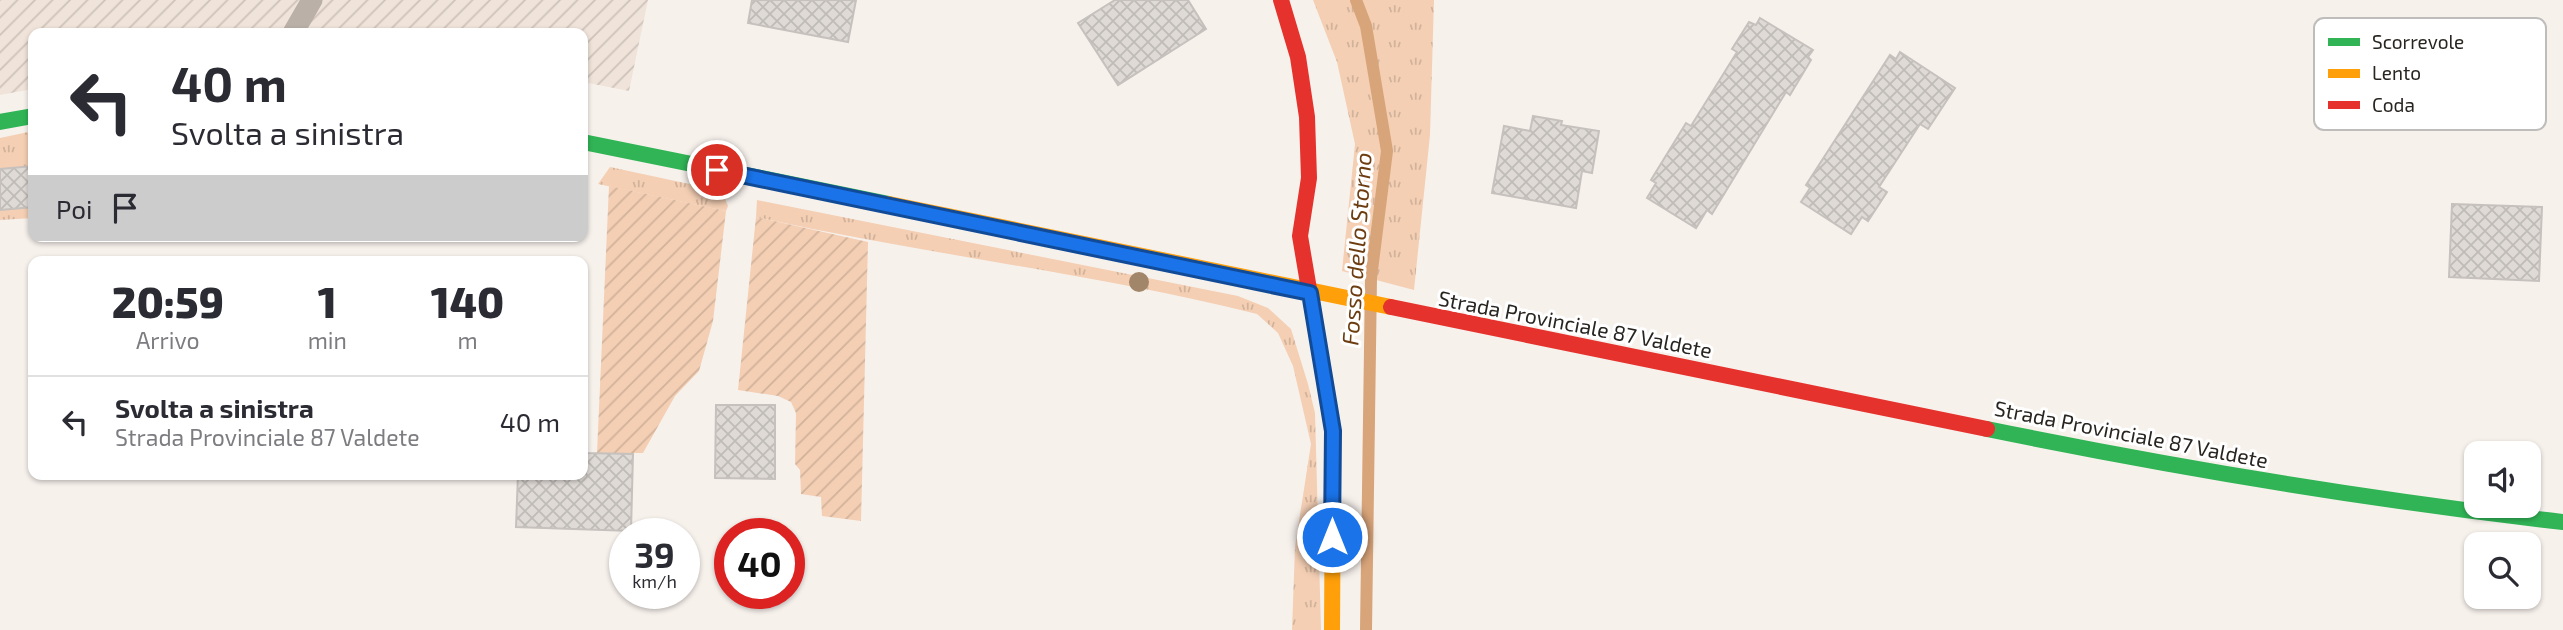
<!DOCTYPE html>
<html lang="it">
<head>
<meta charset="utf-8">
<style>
	:root { --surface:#fff; --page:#f2f2f3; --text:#2b2b33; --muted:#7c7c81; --line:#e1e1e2 }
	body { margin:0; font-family:"Exo 2",sans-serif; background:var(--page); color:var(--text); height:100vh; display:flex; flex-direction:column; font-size:26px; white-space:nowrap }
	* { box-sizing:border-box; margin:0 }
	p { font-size:23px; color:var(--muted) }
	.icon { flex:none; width:38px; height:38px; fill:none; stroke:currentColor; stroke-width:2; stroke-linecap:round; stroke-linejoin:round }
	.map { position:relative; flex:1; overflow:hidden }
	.details { position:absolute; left:28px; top:256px; width:560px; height:224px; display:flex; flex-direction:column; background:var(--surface); border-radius:14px; box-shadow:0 2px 5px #0004 }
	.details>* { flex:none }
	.guide { position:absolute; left:28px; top:28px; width:560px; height:214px; border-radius:14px; box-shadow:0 2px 5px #0004; background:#fff; color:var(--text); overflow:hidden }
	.controls { position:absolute; left:2464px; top:441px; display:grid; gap:14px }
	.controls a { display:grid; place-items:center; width:77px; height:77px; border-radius:14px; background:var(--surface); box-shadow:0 2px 5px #0004; font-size:35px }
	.speed { position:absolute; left:609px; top:518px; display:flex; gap:14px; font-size:35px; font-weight:700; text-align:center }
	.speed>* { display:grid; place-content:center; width:91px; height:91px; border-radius:50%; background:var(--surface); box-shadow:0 2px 5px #0004; line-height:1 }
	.speed small { font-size:18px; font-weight:400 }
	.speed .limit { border:10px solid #d22; background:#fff; color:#111 }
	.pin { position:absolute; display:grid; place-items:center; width:60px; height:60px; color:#fff; margin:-30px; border:4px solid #fff; border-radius:50%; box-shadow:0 2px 7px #0007 }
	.me { position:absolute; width:77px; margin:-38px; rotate:0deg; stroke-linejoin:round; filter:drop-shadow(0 0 5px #0008) }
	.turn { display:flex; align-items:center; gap:24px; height:147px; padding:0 28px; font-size:32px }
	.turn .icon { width:91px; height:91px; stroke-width:2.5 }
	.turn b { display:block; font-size:49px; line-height:60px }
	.then { display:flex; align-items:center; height:66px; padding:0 28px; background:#0003; gap:14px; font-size:26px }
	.eta { display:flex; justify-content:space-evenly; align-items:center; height:119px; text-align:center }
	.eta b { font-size:42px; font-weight:800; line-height:49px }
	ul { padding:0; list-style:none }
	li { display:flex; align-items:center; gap:21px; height:91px; padding:0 28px; border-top:2px solid var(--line) }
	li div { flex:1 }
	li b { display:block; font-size:26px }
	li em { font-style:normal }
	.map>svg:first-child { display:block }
	.industrial { fill:url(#industrial-furrows) }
	.grass { fill:url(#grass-tufts) }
	.garden { fill:url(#garden-furrows) }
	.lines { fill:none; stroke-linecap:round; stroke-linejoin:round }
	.stream { stroke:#d8a47a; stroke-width:12 }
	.building { fill:url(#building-cross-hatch); stroke:#c6c1bd; stroke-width:2 }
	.lane { stroke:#bab0a8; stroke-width:21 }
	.fast { stroke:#30b455; stroke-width:16 }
	.slow { stroke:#ff9f0a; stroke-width:16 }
	.jam { stroke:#e5322d; stroke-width:16 }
	.tree { fill:#a2866a }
	.route-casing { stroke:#114b97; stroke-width:18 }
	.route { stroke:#1a73e8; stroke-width:12 }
	.labels { text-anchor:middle; stroke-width:6; stroke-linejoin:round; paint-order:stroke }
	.street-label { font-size:21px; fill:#282420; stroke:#fff }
	.water-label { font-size:23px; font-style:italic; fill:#6d3d11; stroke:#fff }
	.key { fill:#fff; stroke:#bebdbc; stroke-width:2 }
	.key-label { font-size:19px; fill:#282420 }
</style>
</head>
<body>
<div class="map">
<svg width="2563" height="630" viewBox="0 0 2563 630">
	<defs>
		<pattern id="industrial-furrows" width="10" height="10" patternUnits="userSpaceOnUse" patternTransform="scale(1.75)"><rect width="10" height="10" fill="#f0e3d9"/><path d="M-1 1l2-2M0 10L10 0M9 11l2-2" fill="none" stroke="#cec3ba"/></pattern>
		<pattern id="grass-tufts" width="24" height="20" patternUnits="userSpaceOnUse" patternTransform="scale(1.75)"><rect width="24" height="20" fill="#f4cfb4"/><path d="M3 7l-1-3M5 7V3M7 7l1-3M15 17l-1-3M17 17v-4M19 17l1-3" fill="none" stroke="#d1b29a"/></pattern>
		<pattern id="garden-furrows" width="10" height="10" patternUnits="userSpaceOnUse" patternTransform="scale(1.75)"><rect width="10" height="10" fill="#f4cfb4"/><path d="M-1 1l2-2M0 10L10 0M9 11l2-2" fill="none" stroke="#d1b29a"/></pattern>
		<pattern id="building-cross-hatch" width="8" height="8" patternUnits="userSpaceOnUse" patternTransform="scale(1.75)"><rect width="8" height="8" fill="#dfdad6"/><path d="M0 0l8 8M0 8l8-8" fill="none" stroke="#bfbbb7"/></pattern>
	</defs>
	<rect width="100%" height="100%" fill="#f7f1ec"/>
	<polygon class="industrial" points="0,0 648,0 629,91 583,82 583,33 33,33 33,89 0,95"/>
	<g class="grass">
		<polygon points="1313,0 1434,0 1430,135 1414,290 1342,271 1355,144 1337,62"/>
		<polygon points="33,131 33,218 0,220 0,138"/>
		<polygon points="610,167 722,191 728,206 726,211 598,184"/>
		<path d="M757,200L1238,296L1268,308L1291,329L1308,384L1315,413L1321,630H1292L1295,547L1311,444L1293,366L1278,333L1257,314C1092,273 922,254 756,217Z"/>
	</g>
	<g class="garden">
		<polygon points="609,186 726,211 713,321 699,371 675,396 643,453 597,453"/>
		<polygon points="756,217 868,242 861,521 822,516 821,497 801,494 800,470 795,464 796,413 791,402 778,396 738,390"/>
	</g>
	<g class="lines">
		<polyline class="stream" points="1356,0 1366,26 1387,151 1371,278 1366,630"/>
	</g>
	<g class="building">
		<polygon points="752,0 856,0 848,42 748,23"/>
		<polygon points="1115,0 1188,0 1206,29 1118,85 1078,23"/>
		<polygon points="1760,18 1813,50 1808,57 1811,60 1790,95 1786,92 1712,214 1707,210 1696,228 1647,198 1656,183 1651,180 1686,123 1691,126 1737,52 1732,49 1749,22 1756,25"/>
		<polygon points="1900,52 1955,88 1928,129 1920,124 1879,187 1887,192 1868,221 1862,217 1851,234 1801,202 1810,188 1806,185 1890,55 1896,59"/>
		<polygon points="1533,116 1562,121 1561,125 1599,131 1592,173 1582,171 1576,208 1492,193 1504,126 1530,131"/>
		<polygon points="33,166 33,207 0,210 0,169"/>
		<polygon points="2452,204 2542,207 2539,281 2449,277"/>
		<polygon points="716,405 775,405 775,479 715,478"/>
		<polygon points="583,423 587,423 586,453 633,454 631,531 516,527 518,474 583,474"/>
	</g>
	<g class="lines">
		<polyline class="lane" points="293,33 312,0"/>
		<g class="fast">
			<polyline points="0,122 33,116"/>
			<polyline points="583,142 889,204"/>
			<path d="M1987,429C2178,468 2369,500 2563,522"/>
		</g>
		<g class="slow">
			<polyline points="889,204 1391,307"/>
			<polyline points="1332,630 1333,467"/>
		</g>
		<g class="jam">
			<polyline points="1281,0 1298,57 1307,117 1309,178 1300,236 1333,431 1333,467"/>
			<polyline points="1391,307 1987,429"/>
		</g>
	</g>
	<circle class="tree" cx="1139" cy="282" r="10"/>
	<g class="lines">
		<defs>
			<polyline id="route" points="717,170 1310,293 1333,431 1332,537"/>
		</defs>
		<use href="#route" class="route-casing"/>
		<use href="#route" class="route"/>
	</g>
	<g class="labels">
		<g class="street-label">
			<text transform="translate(1575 325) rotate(11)" y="7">Strada Provinciale 87 Valdete</text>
			<text transform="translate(2131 435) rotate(11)" y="7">Strada Provinciale 87 Valdete</text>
		</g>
		<g class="water-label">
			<text transform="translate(1357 249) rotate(-86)" y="8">Fosso dello Storno</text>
		</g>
	</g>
	<rect x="2314" y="18" width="232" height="112" rx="10" class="key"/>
	<rect x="2328" y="38" width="32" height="8" fill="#30b455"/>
	<rect x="2328" y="69" width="32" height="9" fill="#ff9f0a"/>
	<rect x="2328" y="101" width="32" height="8" fill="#e5322d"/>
	<g class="key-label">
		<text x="2372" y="49">Scorrevole</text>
		<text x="2372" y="80">Lento</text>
		<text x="2372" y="112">Coda</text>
	</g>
</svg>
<div class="controls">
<a><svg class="icon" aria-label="sound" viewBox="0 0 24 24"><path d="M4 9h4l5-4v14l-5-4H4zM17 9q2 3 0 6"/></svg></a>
<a><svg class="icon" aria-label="search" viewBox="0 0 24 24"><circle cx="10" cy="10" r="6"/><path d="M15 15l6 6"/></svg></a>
</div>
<div class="speed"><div>39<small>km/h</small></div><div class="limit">40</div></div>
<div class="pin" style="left:717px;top:170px;background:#d93025"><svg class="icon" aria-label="arrive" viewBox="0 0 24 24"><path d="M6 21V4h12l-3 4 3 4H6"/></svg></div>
<svg class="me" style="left:1332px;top:537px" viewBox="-20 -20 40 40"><circle r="17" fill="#1a73e8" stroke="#fff" stroke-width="3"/><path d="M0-11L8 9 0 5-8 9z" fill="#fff"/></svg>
<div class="guide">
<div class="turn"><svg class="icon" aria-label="left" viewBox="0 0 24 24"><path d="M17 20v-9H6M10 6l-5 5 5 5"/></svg><div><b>40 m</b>Svolta a sinistra</div></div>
<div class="then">Poi<svg class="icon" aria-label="arrive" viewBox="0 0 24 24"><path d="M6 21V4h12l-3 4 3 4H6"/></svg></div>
</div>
<section class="details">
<div class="eta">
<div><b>20:59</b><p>Arrivo</p></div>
<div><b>1</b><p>min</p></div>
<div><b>140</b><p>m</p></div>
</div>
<ul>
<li><svg class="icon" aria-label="left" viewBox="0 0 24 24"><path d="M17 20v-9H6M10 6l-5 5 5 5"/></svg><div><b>Svolta a sinistra</b><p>Strada Provinciale 87 Valdete</p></div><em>40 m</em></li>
</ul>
</section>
</div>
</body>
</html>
